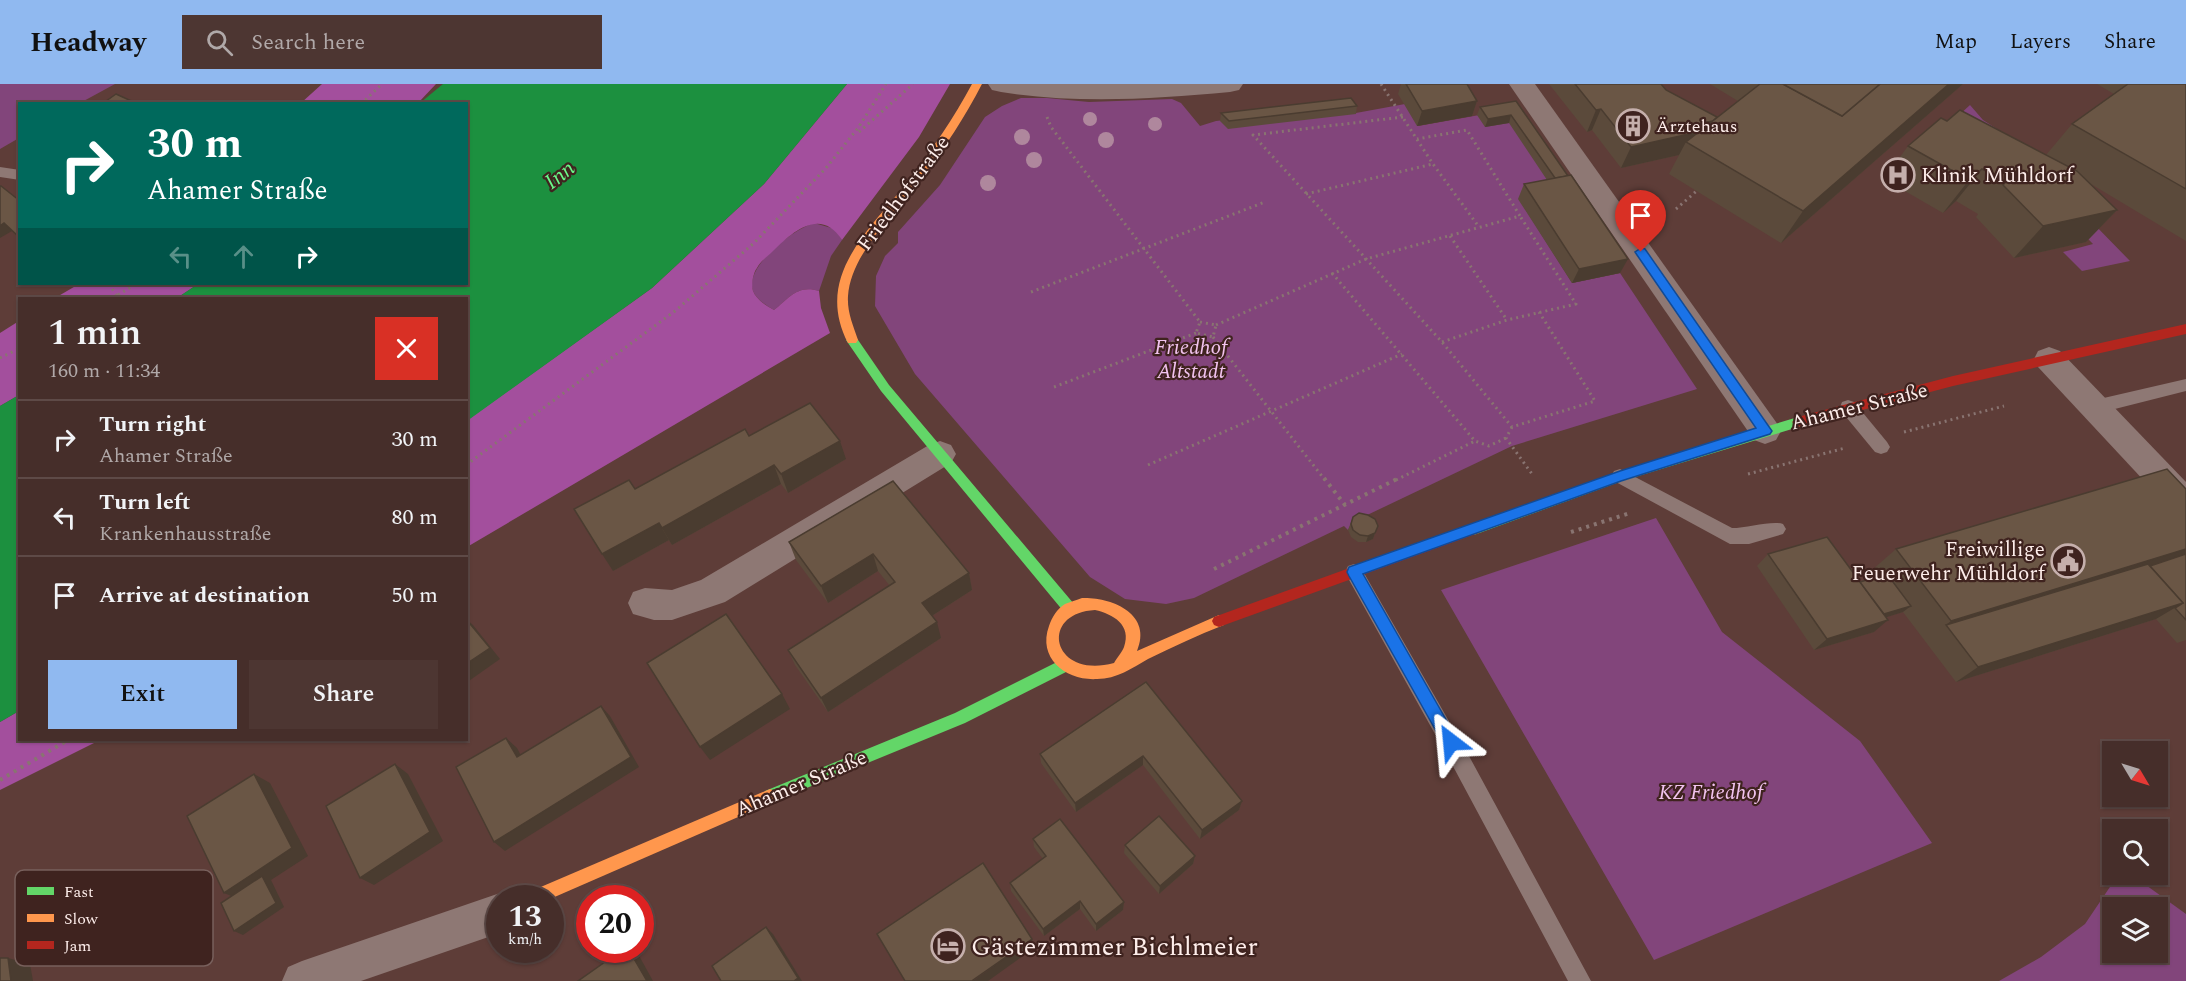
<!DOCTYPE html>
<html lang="en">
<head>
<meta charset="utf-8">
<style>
	:root { --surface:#462e2a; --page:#4d3632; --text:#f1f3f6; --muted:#b0a8a8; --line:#5e4a47; --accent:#90b9f0 }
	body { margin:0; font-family:Spectral,serif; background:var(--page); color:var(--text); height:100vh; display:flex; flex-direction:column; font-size:22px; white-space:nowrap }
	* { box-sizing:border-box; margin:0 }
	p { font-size:20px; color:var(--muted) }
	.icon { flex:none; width:33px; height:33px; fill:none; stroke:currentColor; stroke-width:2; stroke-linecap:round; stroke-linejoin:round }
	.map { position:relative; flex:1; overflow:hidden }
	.panel { position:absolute; left:18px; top:213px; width:450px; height:444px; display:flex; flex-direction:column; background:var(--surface); border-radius:0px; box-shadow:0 2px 4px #0004,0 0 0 2px var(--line) }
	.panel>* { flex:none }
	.hud { position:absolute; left:18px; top:18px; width:450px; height:183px; border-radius:0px; box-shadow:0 2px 4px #0004,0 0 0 2px var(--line); background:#00695c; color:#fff; overflow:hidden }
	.needle { width:39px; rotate:128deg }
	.tools { position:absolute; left:2102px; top:657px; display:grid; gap:12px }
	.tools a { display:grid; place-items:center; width:66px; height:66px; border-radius:0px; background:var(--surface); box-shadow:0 2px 4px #0004,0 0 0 2px var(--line); font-size:30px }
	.speed { position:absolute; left:486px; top:801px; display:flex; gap:12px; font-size:30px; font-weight:700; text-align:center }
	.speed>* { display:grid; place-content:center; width:78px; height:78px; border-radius:50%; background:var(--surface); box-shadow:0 2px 4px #0004,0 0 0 2px var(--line); line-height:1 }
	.speed small { font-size:15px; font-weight:400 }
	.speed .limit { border:9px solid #d22; background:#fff; color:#111 }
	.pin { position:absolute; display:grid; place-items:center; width:51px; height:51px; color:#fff; margin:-62px -26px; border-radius:50% 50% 50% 0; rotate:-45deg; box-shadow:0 0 6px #0007 }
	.pin .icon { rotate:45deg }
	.me { position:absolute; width:66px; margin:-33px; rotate:331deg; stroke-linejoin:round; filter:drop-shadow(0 0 4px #0008) }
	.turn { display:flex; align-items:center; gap:21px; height:126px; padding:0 30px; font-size:27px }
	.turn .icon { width:78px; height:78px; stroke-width:2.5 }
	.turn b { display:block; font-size:42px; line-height:51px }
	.lanes { display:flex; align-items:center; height:57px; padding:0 30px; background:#0003; justify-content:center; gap:30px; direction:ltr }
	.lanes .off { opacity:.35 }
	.round { display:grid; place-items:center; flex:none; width:63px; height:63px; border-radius:0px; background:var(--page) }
	.head { display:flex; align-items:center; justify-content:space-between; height:102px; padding:0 30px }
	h1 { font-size:36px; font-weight:600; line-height:45px }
	.action { display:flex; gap:12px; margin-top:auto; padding:12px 30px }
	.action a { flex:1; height:69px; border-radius:0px; background:var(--accent); color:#111; font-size:24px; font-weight:600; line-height:69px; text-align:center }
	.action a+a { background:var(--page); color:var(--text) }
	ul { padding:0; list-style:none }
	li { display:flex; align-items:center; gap:18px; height:78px; padding:0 30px; border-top:2px solid var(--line) }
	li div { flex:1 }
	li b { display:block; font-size:22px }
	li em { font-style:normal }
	header { display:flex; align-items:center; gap:36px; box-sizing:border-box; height:84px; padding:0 30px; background:var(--accent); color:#111 }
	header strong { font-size:28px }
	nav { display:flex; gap:33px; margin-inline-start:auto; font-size:21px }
	.search { width:420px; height:54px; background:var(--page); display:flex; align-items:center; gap:15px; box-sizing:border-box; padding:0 21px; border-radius:0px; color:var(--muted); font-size:22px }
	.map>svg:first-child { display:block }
	.green { fill:#82457b; fill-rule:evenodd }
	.forest { fill:#a34f9d }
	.water { fill:#1c903f }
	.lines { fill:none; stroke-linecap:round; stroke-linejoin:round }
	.path-far1 { stroke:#897471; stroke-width:3; stroke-dasharray:2 4; stroke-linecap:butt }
	.path { stroke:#897471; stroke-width:4; stroke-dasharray:3 5; stroke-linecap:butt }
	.lane { fill:#8e7874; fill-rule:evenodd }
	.street { fill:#8e7874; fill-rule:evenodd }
	.fast { fill:#63d668; fill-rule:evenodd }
	.slow { fill:#ff974d; fill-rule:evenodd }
	.jam { fill:#b3261e; fill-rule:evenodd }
	.tree { fill:#af879d }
	.wall { fill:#5b4a3b }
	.shaded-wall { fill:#4a3c30 }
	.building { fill:#6a5645; stroke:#4a3c30; stroke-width:1.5 }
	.route { fill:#1a73e8; stroke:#114b97; stroke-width:1.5 }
	.labels { text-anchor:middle; stroke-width:4.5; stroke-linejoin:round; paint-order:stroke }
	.far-poi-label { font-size:18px; fill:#fdedea; stroke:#3f231f; text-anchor:start }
	.poi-label { font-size:21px; fill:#fdedea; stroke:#3f231f; text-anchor:start }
	.street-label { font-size:21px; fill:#fdedea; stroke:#3f231f }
	.park-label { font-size:21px; font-style:italic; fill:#f2c3ef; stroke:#3f231f }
	.water-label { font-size:22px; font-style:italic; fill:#6bf989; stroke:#3f231f }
	.near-poi-label { font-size:26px; fill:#fdedea; stroke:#3f231f; text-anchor:start }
	.key { fill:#3f231f; stroke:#78605c; stroke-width:1.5 }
	.key-label { font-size:16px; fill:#fdedea }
</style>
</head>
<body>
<header>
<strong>Headway</strong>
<div class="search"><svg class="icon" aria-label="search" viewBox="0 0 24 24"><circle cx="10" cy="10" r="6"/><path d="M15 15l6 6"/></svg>Search here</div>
<nav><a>Map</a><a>Layers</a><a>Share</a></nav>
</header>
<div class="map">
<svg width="2186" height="897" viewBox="0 0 2186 897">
	<rect width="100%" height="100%" fill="#5e3d38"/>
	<g class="green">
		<polygon points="0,0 115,0 80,19 20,20 19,54 0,65"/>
		<polygon points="1021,14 1047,14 1089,18 1172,15 1181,19 1200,42 1216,37 1349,22 1356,29 1405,20 1418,42 1513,25 1568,105 1519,115 1572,199 1620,189 1697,305 1512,362 1363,433 1351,440 1348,446 1344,442 1194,514 1166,520 1125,515 1090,493 915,290 875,222 876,192 885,172 898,159 898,148 940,101 985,33 1002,22"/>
		<polygon points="1970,21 1983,36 2008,52 2130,177 2082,187 2063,168 2093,160 2052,118 1934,54"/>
		<path d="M814,139L835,145L842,156L831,172L819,207C798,200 789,214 774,226C767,222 757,216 753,207C744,182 794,145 814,139Z"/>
		<polygon points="1656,434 1722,548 1860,657 1932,759 1654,876 1441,506"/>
		<path d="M2118,791H2132L2186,830V897H1999L2041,873L2085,840ZM2112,824H2157V868H2112Z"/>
	</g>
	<g class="forest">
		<polygon points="322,0 436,0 418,19 301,19"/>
		<path d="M847,0H950L919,53L842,156C821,123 793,147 773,167C768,172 760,178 757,184C753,189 751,201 753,207C756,215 766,222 774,226C789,214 798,200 819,207L821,224L830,249L467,463L466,337L652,204L764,100Z"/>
		<polygon points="79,200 198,200 177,214 55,214"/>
		<polygon points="19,237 19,311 0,322 0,249"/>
		<polygon points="19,627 20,656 100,656 0,706 0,638"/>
	</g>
	<g class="water">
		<polygon points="443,0 847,0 764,100 652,204 467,337 466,214 177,214 198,200 466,200 466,20 420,19"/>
		<polygon points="19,311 19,627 0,638 0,322"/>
	</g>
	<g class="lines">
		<g class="path-far1">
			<polyline points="1381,0 1433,80 1479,143"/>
			<polyline points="361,20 382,0"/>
			<polyline points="1047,33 1051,43 1200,238"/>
			<polyline points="1403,33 1253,51 1442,258 1512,343 1595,317 1539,228"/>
			<polyline points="859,48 913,0"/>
			<polyline points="1306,110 1433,80"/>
			<polyline points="1676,125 1700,104"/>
			<polyline points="1450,152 1507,236"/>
			<polyline points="1332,189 1475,357 1489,362 1506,354"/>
			<polyline points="109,200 117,212"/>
			<polyline points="1031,208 1265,118"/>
			<polyline points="113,214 136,200"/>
			<polygon points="1200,238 1216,241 1213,253 1196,249"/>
			<polyline points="1216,241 1366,175 1520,132 1467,46 1417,55"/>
			<polyline points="1213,253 1325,396"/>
			<polyline points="1442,258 1507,236 1576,220 1520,132"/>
			<polyline points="0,274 20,264"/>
			<polyline points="1054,303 1196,249"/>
			<polyline points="1512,343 1506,354 1532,390"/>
			<polyline points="1904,348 2004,322"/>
			<polyline points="466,381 675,227 754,159 826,84 858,44 886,0"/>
			<polyline points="1148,381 1402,270"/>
			<polyline points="1748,390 1845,364"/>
			<polyline points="1396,396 1475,357"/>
		</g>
		<g class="path">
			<polyline points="1324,394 1345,421"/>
			<polyline points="1571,448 1630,429"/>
			<polyline points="1214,485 1399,394"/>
			<polyline points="0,696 68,656"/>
		</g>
		<g class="lane">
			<polygon points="0,83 20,86 20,96 0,93"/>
			<polygon points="2186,295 2186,307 2095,330 2089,328 2087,323 2089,318 2095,316"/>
			<polygon points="1848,316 1854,318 1887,358 1890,363 1887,368 1881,370 1875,368 1842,328 1840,323 1842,318"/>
			<path d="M1620,385L1732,444C1747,444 1773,436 1783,440L1786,445L1783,450L1749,460H1730L1614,397L1611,392L1614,387Z"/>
			<polygon points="1354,480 1360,482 1469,672 1591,897 1568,897 1455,686 1348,494 1345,488 1348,482"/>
		</g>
		<g class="street">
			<path d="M988,0H1243L1239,6L1230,8C1153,15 1078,20 1001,8L992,6Z"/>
			<polygon points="1509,0 1535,0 1776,338 1781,347 1776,356 1765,360 1754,356"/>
			<polygon points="2049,263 2060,267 2186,398 2186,434 2175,430 2038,283 2034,275 2038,267"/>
			<polygon points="940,357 951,361 956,370 951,379 725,518 672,536 654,536 633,530 628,519 633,508 645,504 672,506 701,496 929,361"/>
			<polygon points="500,809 513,814 500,814 500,849 361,897 282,897 288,883 302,877"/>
		</g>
		<g class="fast">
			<polygon points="852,251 856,253 889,301 1074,520 1076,524 1074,528 1069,530 1064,528 881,307 846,256"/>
			<polygon points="1798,333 1804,338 1802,342 1622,397 1474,451 1469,449 1467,445 1469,441 1620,387"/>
			<polygon points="1065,574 1070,576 1072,581 1070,586 965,639 770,719 765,717 762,712 765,707 955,629"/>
		</g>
		<g class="slow">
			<path d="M972,0H982C965,33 945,63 923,93C898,127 851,168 848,212C847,228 853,241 858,256L856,259H848C813,191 871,145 909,96C932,65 954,34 972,0Z"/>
			<path d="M1082,514C1112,513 1153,530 1137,567L1219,531L1224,533L1226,537L1224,541C1198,551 1173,563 1148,575C1132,584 1117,595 1097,595C1067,597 1037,575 1049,542C1052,533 1057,525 1065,520C1070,518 1077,516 1082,514ZM1095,526C1113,530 1132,541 1124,563C1122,568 1117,574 1114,579C1052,596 1038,529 1095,526Z"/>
			<polygon points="770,705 775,707 778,712 775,717 550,815 527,814 529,808"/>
		</g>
		<g class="jam">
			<polygon points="2186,240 2186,250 1953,302 1798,343 1792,338 1798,333 1953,292"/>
			<polygon points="1474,439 1479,441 1481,445 1479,449 1219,543 1214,541 1212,537 1214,533"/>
		</g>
	</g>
	<g class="tree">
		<circle cx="1090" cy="35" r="7"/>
		<circle cx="1155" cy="40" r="7"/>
		<circle cx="1022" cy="53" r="8"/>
		<circle cx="1106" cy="56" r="8"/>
		<circle cx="1034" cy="76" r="8"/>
		<circle cx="988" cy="99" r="8"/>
	</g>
	<g class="wall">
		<polygon points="1401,0 1467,0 1477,17 1472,32 1417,42 1398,10"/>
		<polygon points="1549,0 1661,0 1666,6 1717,33 1738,17 1710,0 1963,0 1781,159 1669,90 1679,71 1621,84 1592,46 1587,48"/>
		<polygon points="2097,0 2186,0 2186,157 2091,100 2117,126 2086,158 2014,174 1976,133 1978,130 1956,117 1943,129 1884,95 1908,62 1947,37 2046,71 2072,40 2114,10"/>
		<polygon points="1516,17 1620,189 1572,199 1518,115 1524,100 1547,96 1509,39 1485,43 1477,31 1480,23"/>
		<polygon points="1357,22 1356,30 1228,45 1220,37 1221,29"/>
		<polygon points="749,352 846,375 788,409 781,400 672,461 669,456 613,487 635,405"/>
		<polygon points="893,397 969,489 972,506 932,532 941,554 828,628 795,581 788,566 890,502 878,487 828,519 796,476 789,458"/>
		<polygon points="2186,405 2186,556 2177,559 2156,535 1956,598 1903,528 1886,533 1874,548 1814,566 1757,482 1768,470 1860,498 1878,493 1872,486 1896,465"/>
		<polygon points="1353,433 1378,442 1373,455 1366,458 1358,458 1351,453 1348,446"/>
		<polygon points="1146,598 1242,717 1239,726 1200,755 1143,681 1076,728 1041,679 1040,670"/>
		<polygon points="1033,755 1124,818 1123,826 1096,847 1080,825 1044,852 1011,807 1010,799 1043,775 1034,763"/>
		<polygon points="1125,761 1195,772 1193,780 1159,810 1124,769"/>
	</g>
	<g class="shaded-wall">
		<polygon points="1949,0 1963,0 1781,159 1803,127"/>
		<polygon points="1477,17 1472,32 1417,42 1422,27"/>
		<polygon points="1601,25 1592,46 1587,48 1596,26"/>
		<polygon points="1511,31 1509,39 1485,43 1488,35"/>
		<polygon points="1721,35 1686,58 1679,71 1621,84 1631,63 1696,40"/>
		<polygon points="1982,85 1956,117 1943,129 1969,96"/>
		<polygon points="2117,126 2086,158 2014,174 2043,142"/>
		<polygon points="4,139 12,147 0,154 0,142"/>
		<polygon points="1628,175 1620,189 1572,199 1579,185"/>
		<polygon points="840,357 846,375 788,409 781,390"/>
		<polygon points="774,381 781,400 672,461 662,444"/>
		<polygon points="659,439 669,456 613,487 602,470"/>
		<polygon points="1375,449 1373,455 1366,458 1368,452"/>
		<polygon points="2186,465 2186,477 1946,541 1951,537"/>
		<polygon points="873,470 878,487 828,519 821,502"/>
		<polygon points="969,489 972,506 927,535 922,519"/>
		<polygon points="2183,519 2156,535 1956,598 1978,583"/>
		<polygon points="1911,522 1903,528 1868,539 1875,533"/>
		<polygon points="466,535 473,541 500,575 466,599"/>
		<polygon points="1888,536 1874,548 1814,566 1827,555"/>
		<polygon points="937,538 941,554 828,628 821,614"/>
		<polygon points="782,610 790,625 710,676 700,663"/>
		<polygon points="601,622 610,632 639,683 505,767 494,758"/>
		<polygon points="506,654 517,664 527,683 517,673"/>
		<polygon points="1143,672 1143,681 1076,728 1075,719"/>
		<polygon points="395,680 408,690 443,757 374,801 360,794"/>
		<polygon points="254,690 270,699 308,772 271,796 284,823 243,851 234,847 241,816 224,809"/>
		<polygon points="1242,717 1239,726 1200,755 1202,746"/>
		<polygon points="1195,772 1193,780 1159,810 1160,802"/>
		<polygon points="1080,817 1080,825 1044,852 1043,845"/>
		<polygon points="1124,818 1123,826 1096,847 1096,840"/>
		<polygon points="766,843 773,850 802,897 794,897"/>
		<polygon points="1032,855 1034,864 988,897 973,897"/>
		<polygon points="629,866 633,866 637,868 653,897 647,897"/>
		<polygon points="8,874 30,880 33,897 11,897"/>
	</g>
	<g class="building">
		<polygon points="1406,0 1467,0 1477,17 1422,27"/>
		<polygon points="1575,0 1661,0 1666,6 1717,33 1713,37 1696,40 1701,46 1698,48 1631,63 1601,25 1596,26"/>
		<polygon points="1760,0 1783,0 1842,32 1880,0 1949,0 1803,127 1686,58"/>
		<polygon points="1783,0 1880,0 1842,32"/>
		<polygon points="2128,0 2186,0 2186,105 2072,40"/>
		<polygon points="116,10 138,20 102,20"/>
		<polygon points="1351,14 1357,22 1229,37 1221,29"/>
		<polygon points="1516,17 1568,92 1555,94 1511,31 1488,35 1480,23"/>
		<polygon points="1960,26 2077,87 2117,126 2043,142 2003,101 2006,98 1982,85 1969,96 1908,62 1941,34 1947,37"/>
		<polygon points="1571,91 1628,175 1579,185 1524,100"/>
		<polygon points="0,102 1,102 20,117 20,151 18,152 4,139 0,142"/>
		<polygon points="810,319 840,357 781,390 774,381 662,444 659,439 602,470 574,425 629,396 635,405 745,345 749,352"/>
		<polygon points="2167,385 2186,405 2186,465 1951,537 1896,465"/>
		<polygon points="893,397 969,489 922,519 937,538 821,614 788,566 895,498 873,470 821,502 789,458"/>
		<polygon points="1359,429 1368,431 1375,435 1378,442 1375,449 1368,452 1360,451 1353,446 1351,440 1353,433"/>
		<polygon points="1827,453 1888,536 1827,555 1768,470"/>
		<polygon points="2186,470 2186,536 2175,524 2183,519 2150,482"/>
		<polygon points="2148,480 2183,519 1978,583 1946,541"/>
		<polygon points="1887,490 1911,522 1884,530 1860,498"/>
		<polygon points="726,530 782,610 700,663 647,579"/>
		<polygon points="466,535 490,564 466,580"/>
		<polygon points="1146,598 1242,717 1202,746 1143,672 1075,719 1040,670"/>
		<polygon points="601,622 631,673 494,758 456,683 506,654 517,673"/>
		<polygon points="395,680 430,748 360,794 326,722"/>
		<polygon points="254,690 292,764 224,809 187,732"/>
		<polygon points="1159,732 1195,772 1160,802 1125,761"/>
		<polygon points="1060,735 1124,818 1096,840 1080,817 1043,845 1010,799 1046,772 1033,755"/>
		<polygon points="983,779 1032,855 973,896 974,897 905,897 877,850"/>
		<polygon points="262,792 276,819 234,847 221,819"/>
		<polygon points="766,843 798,894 794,897 721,897 712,882"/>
		<polygon points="622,866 629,866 647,897 578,897"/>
		<polygon points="0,874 8,874 11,897 0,897"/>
	</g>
	<polygon class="route" points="1641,164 1645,165 1772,347 1770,350 1621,397 1363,490 1456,653 1458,658 1456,663 1451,665 1445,663 1349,492 1347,488 1349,483 1620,387 1756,344 1637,171 1635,168"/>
	<defs>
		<symbol id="building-ring" viewBox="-11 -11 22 22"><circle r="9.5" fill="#3f231f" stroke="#c5afac" stroke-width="1.5"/><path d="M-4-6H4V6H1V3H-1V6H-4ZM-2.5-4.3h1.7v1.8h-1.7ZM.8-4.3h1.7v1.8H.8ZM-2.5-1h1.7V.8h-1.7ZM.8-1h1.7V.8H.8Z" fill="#c5afac"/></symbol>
		<symbol id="hospital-ring" viewBox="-11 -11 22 22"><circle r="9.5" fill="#3f231f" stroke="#c5afac" stroke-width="1.5"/><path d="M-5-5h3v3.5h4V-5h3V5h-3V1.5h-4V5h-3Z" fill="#c5afac"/></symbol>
		<symbol id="civic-ring" viewBox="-11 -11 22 22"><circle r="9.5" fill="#3f231f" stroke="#c5afac" stroke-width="1.5"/><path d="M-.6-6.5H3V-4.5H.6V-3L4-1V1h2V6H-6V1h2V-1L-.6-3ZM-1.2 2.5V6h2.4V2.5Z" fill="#c5afac"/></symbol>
		<symbol id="hotel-ring" viewBox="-11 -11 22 22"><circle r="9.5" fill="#3f231f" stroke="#c5afac" stroke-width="1.5"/><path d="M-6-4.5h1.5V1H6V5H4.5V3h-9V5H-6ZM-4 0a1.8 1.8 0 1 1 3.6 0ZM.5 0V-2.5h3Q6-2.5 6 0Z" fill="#c5afac"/></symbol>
	</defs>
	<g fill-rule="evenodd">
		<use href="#building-ring" x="1614" y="23" width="38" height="38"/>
		<use href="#hospital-ring" x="1879" y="72" width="38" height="38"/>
		<use href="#civic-ring" x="2049" y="458" width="38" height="38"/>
		<use href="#hotel-ring" x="929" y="843" width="38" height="38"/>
	</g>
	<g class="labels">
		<g class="far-poi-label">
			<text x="1656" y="48">Ärztehaus</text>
		</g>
		<g class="poi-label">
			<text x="1921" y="98">Klinik Mühldorf</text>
			<text x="2045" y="472" text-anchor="end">Freiwillige<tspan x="2045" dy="24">Feuerwehr Mühldorf</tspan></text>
		</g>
		<g class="street-label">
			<text transform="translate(903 109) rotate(-53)" y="7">Friedhofstraße</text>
			<text transform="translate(1859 322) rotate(-14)" y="7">Ahamer Straße</text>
			<text transform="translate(801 699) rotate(-23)" y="7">Ahamer Straße</text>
		</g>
		<g class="park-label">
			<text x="1191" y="270">Friedhof<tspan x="1191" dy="24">Altstadt</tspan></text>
			<text x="1711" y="715">KZ Friedhof</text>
		</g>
		<g class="water-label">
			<text transform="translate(559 90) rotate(-38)" y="8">Inn</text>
		</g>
		<g class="near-poi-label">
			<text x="971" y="871">Gästezimmer Bichlmeier</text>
		</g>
	</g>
	<rect x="15" y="786" width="198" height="96" rx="9" class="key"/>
	<rect x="27" y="803" width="27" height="8" fill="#63d668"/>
	<rect x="27" y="830" width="27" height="8" fill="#ff974d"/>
	<rect x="27" y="857" width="27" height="8" fill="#b3261e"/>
	<g class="key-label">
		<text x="64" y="813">Fast</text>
		<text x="64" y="840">Slow</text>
		<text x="64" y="867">Jam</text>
	</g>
</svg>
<div class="tools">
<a><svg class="needle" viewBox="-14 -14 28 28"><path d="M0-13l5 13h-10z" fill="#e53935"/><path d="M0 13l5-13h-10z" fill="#b0a8a8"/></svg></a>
<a><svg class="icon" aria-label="search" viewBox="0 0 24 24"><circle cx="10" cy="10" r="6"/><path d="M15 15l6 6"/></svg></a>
<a><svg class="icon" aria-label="layers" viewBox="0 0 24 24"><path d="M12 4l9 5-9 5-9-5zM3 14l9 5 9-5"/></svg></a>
</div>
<div class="speed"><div>13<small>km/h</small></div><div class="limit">20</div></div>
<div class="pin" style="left:1641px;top:168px;background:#d93025"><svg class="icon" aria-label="arrive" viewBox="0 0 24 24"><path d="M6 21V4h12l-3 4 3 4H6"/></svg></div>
<svg class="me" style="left:1451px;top:658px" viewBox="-20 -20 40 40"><path d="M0-17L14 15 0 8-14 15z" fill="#1a73e8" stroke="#fff" stroke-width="4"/></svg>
<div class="hud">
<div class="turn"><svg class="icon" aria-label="right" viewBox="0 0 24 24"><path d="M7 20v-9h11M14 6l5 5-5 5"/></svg><div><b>30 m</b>Ahamer Straße</div></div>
<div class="lanes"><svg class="icon off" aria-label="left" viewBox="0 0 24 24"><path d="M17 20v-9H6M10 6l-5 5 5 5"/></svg><svg class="icon off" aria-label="ahead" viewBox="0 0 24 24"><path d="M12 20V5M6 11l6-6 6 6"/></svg><svg class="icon" aria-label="right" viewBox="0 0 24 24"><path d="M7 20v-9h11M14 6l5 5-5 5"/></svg></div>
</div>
<section class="panel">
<div class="head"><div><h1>1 min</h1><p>160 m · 11:34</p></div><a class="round" style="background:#d93025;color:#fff"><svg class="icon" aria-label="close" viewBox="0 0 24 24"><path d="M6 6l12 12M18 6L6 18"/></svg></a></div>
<ul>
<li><svg class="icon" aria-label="right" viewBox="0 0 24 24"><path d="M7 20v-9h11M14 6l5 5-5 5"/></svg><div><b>Turn right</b><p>Ahamer Straße</p></div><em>30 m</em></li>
<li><svg class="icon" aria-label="left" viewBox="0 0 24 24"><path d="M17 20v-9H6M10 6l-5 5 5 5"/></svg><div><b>Turn left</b><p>Krankenhausstraße</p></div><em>80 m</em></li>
<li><svg class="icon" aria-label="arrive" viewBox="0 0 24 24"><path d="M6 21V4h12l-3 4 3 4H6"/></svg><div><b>Arrive at destination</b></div><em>50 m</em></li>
</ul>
<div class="action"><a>Exit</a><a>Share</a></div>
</section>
</div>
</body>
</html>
